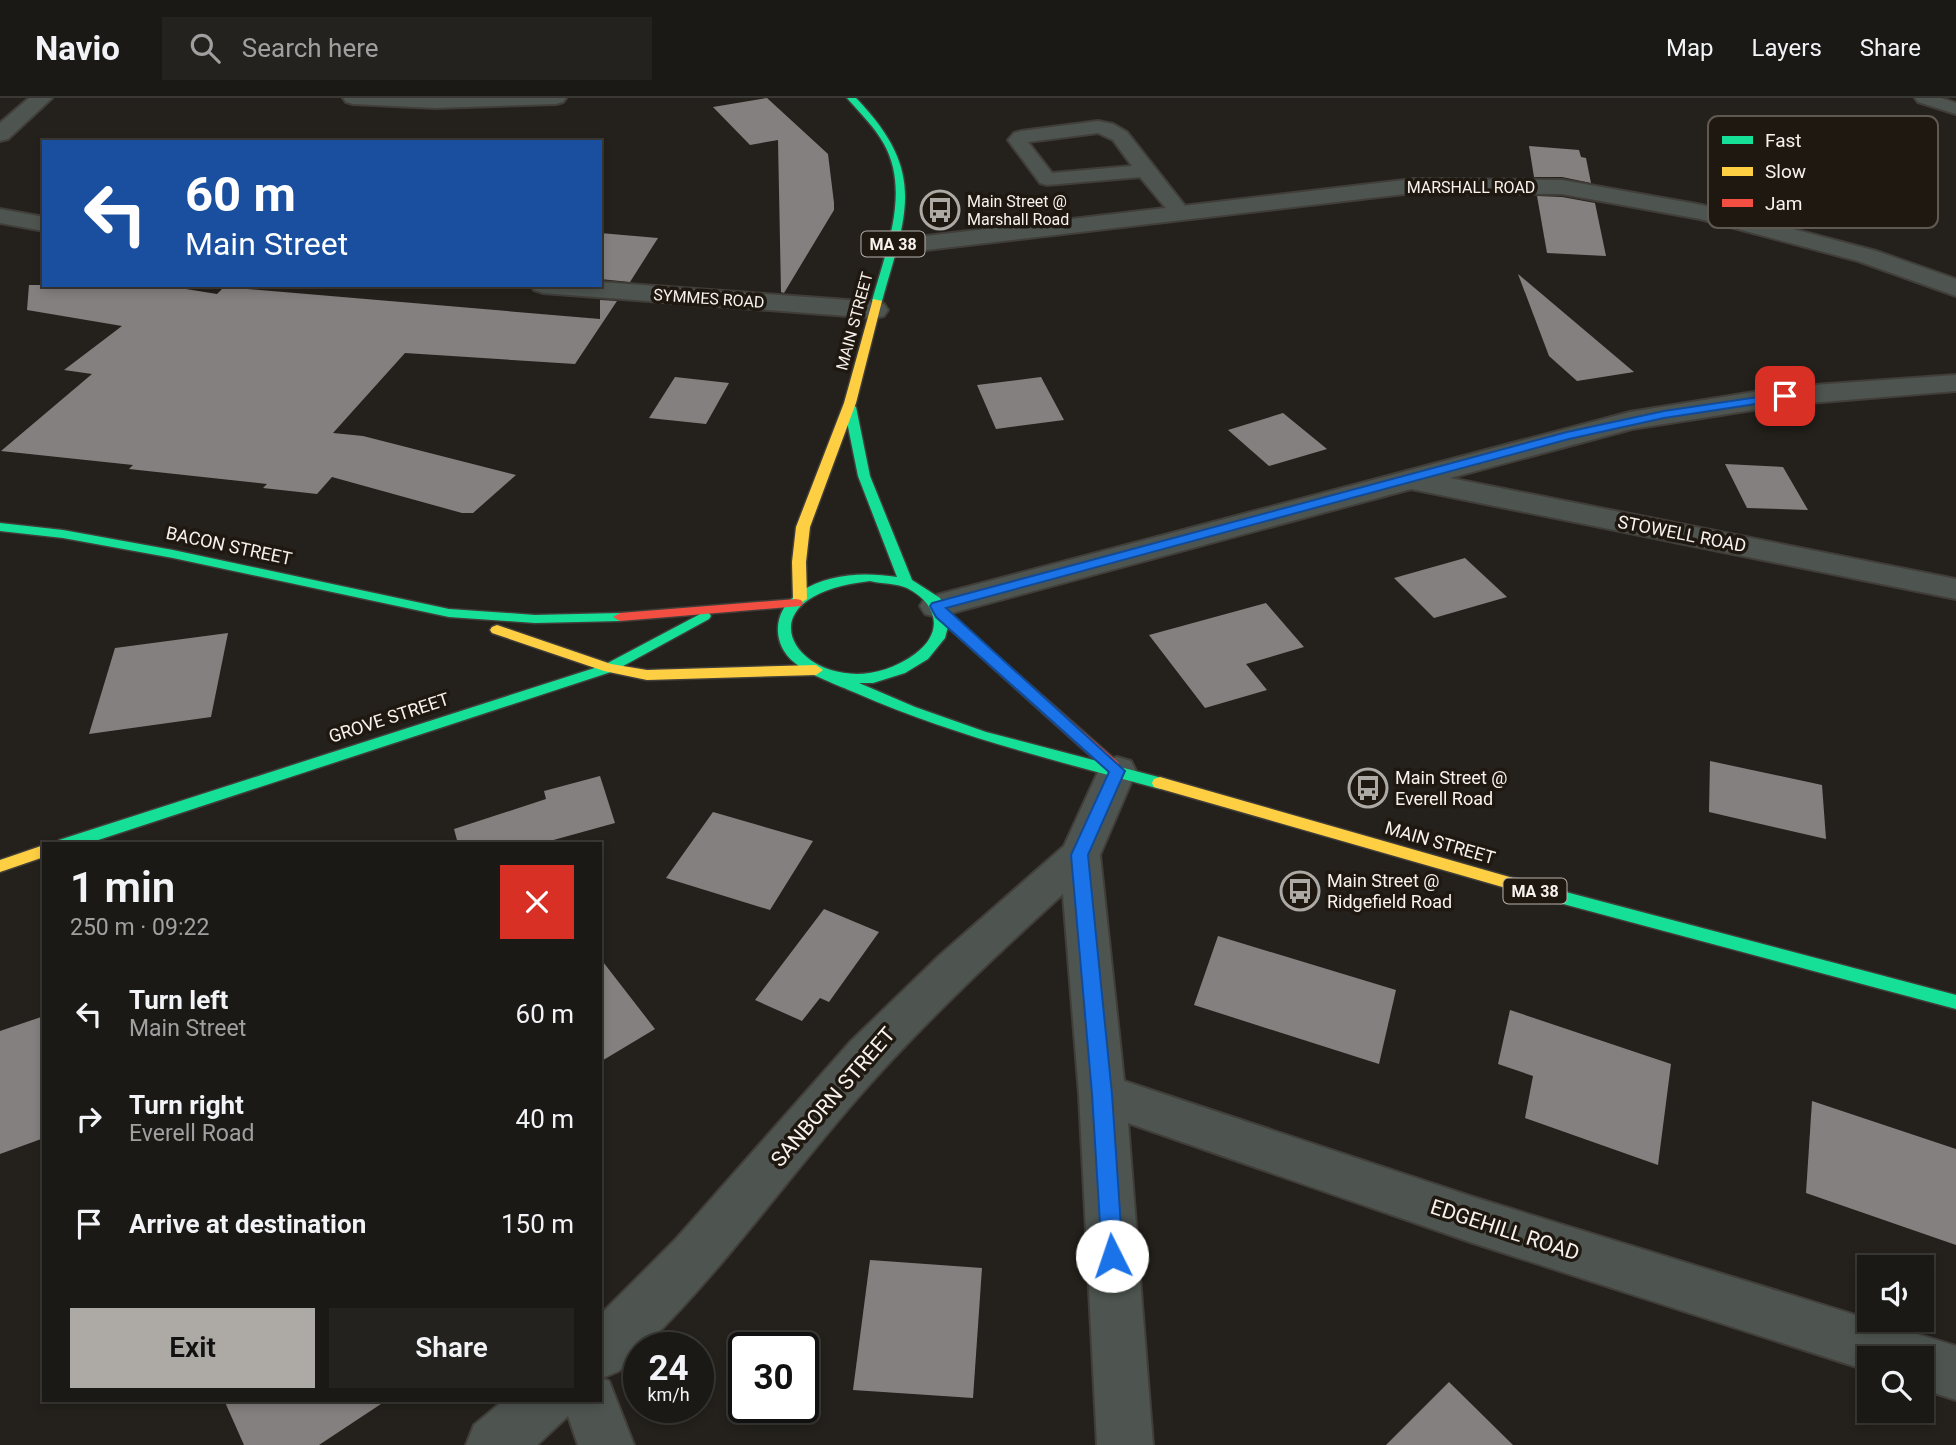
<!DOCTYPE html>
<html lang="en">
<head>
<meta charset="utf-8">
<style>
	:root { --surface:#1b1915; --page:#24221e; --text:#f1f3f6; --muted:#a0a0a0; --line:#393834; --accent:#ada9a4 }
	body { margin:0; font-family:Roboto,sans-serif; background:var(--page); color:var(--text); height:100vh; display:flex; flex-direction:column; font-size:26px; white-space:nowrap }
	* { box-sizing:border-box; margin:0 }
	p { font-size:23px; color:var(--muted) }
	.icon { flex:none; width:38px; height:38px; fill:none; stroke:currentColor; stroke-width:2; stroke-linecap:round; stroke-linejoin:round }
	.map { position:relative; flex:1; overflow:hidden }
	.details { position:absolute; left:42px; top:744px; width:560px; height:560px; display:flex; flex-direction:column; background:var(--surface); border-radius:0px; box-shadow:0 4px 10px #0003,0 0 0 2px var(--line) }
	.details>* { flex:none }
	.banner { position:absolute; left:42px; top:42px; width:560px; height:147px; border-radius:0px; box-shadow:0 4px 10px #0003,0 0 0 2px var(--line); background:#1a4fa0; color:#fff; overflow:hidden }
	.buttons { position:absolute; left:1857px; top:1157px; display:grid; gap:14px }
	.buttons a { display:grid; place-items:center; width:77px; height:77px; border-radius:0px; background:var(--surface); box-shadow:0 4px 10px #0003,0 0 0 2px var(--line); font-size:35px }
	.speed { position:absolute; left:623px; top:1234px; display:flex; gap:14px; font-size:35px; font-weight:700; text-align:center }
	.speed>* { display:grid; place-content:center; width:91px; height:91px; border-radius:50%; background:var(--surface); box-shadow:0 4px 10px #0003,0 0 0 2px var(--line); line-height:1 }
	.speed small { font-size:18px; font-weight:400 }
	.speed .limit { border:4px solid #111; border-radius:10px; background:#fff; color:#111 }
	.pin { position:absolute; display:grid; place-items:center; width:60px; height:60px; color:#fff; margin:-30px; border-radius:14px; box-shadow:0 4px 10px #0006 }
	.me { position:absolute; width:77px; margin:-38px; rotate:356deg; stroke-linejoin:round; filter:drop-shadow(0 0 5px #0008) }
	.turn { display:flex; align-items:center; gap:24px; height:147px; padding:0 28px; font-size:32px }
	.turn .icon { width:91px; height:91px; stroke-width:2.5 }
	.turn b { display:block; font-size:49px; line-height:60px }
	.round { display:grid; place-items:center; flex:none; width:74px; height:74px; border-radius:0px; background:var(--page) }
	.summary { display:flex; align-items:center; justify-content:space-between; height:119px; padding:0 28px }
	h1 { font-size:42px; font-weight:600; line-height:52px }
	.button { display:flex; gap:14px; margin-top:auto; padding:14px 28px }
	.button a { flex:1; height:80px; border-radius:0px; background:var(--accent); color:#111; font-size:28px; font-weight:600; line-height:80px; text-align:center }
	.button a+a { background:var(--page); color:var(--text) }
	ul { padding:0; list-style:none }
	li { display:flex; align-items:center; gap:21px; height:105px; padding:0 28px }
	li div { flex:1 }
	li b { display:block; font-size:26px }
	li em { font-style:normal }
	header { display:flex; align-items:center; gap:42px; box-sizing:border-box; height:98px; padding:0 35px; background:var(--surface); border-bottom:2px solid var(--line) }
	header strong { font-size:33px }
	nav { display:flex; gap:38px; margin-inline-start:auto; font-size:24px }
	.search { width:490px; height:63px; background:var(--page); display:flex; align-items:center; gap:18px; box-sizing:border-box; padding:0 24px; border-radius:0px; color:var(--muted); font-size:26px }
	.map>svg:first-child { display:block }
	.building { fill:#84807f }
	.lines { fill:none; stroke-linecap:round; stroke-linejoin:round }
	.lane-casing { stroke:#413e3a; stroke-width:4 }
	.street-casing { stroke:#413e3a; stroke-width:4 }
	.fast-casing { stroke:#413e3a; stroke-width:3 }
	.slow-casing { stroke:#413e3a; stroke-width:3 }
	.jam-casing { stroke:#413e3a; stroke-width:3 }
	.lane { fill:#4e5550; fill-rule:evenodd }
	.street { fill:#4e5550; fill-rule:evenodd }
	.fast { fill:#16e098; fill-rule:evenodd }
	.slow { fill:#ffcf43; fill-rule:evenodd }
	.jam { fill:#f24e42; fill-rule:evenodd }
	.route { fill:#1a73e8; stroke:#114b97; stroke-width:2 }
	.labels { text-anchor:middle; stroke-width:7; stroke-linejoin:round; paint-order:stroke }
	.far-street-label { font-size:16px; fill:#f7f2ed; stroke:#1f1810 }
	.far-poi-label { font-size:16px; fill:#f7f2ed; stroke:#1f1810; text-anchor:start }
	.shield { fill:#1f1810; stroke:#b6b1ab; stroke-width:2 }
	.shield-label { font-size:16px; font-weight:bold; fill:#f7f2ed }
	.street-label { font-size:18px; fill:#f7f2ed; stroke:#1f1810 }
	.poi-label { font-size:18px; fill:#f7f2ed; stroke:#1f1810; text-anchor:start }
	.near-street-label { font-size:21px; fill:#f7f2ed; stroke:#1f1810 }
	.key { fill:#1f1810; stroke:#605952; stroke-width:2 }
	.key-label { font-size:19px; fill:#f7f2ed }
</style>
</head>
<body>
<header>
<strong>Navio</strong>
<div class="search"><svg class="icon" aria-label="search" viewBox="0 0 24 24"><circle cx="10" cy="10" r="6"/><path d="M15 15l6 6"/></svg>Search here</div>
<nav><a>Map</a><a>Layers</a><a>Share</a></nav>
</header>
<div class="map">
<svg width="1956" height="1347" viewBox="0 0 1956 1347">
	<rect width="100%" height="100%" fill="#24211c"/>
	<g class="building">
		<polygon points="767,0 828,56 834,105 834,112 784,195 781,194 778,42 750,47 713,9"/>
		<polygon points="1529,48 1579,52 1581,59 1586,60 1591,85 1562,79 1534,79"/>
		<polygon points="1537,98 1562,99 1595,105 1606,158 1547,155"/>
		<polygon points="600,135 658,140 630,184 600,181"/>
		<polygon points="1518,176 1634,274 1577,283 1549,258"/>
		<polygon points="29,187 161,187 217,196 224,189 600,221 600,202 617,203 575,266 405,255 333,335 363,338 516,377 473,415 462,415 332,379 317,396 263,390 267,386 129,371 133,367 1,353 92,276 64,272 122,228 27,212"/>
		<polygon points="675,279 729,285 706,326 649,320"/>
		<polygon points="1041,279 1064,322 996,331 977,287"/>
		<polygon points="1283,315 1327,351 1269,368 1228,332"/>
		<polygon points="1725,366 1783,369 1808,412 1747,410"/>
		<polygon points="1465,460 1507,499 1434,520 1394,480"/>
		<polygon points="1266,505 1304,549 1246,566 1267,592 1205,610 1149,537"/>
		<polygon points="228,535 211,619 89,636 115,550"/>
		<polygon points="1710,663 1822,687 1826,741 1709,714"/>
		<polygon points="600,678 615,725 539,746 458,746 454,731 546,701 544,693"/>
		<polygon points="713,714 813,743 770,812 666,780"/>
		<polygon points="824,811 879,834 829,904 820,900 802,923 755,902"/>
		<polygon points="1218,838 1396,892 1379,966 1194,907"/>
		<polygon points="600,860 655,931 600,964"/>
		<polygon points="1510,912 1671,966 1658,1067 1525,1020 1533,978 1498,966"/>
		<polygon points="44,918 44,1040 0,1056 0,933"/>
		<polygon points="1812,1003 1956,1051 1956,1147 1806,1095"/>
		<polygon points="870,1162 982,1170 973,1300 853,1292"/>
		<polygon points="1449,1284 1513,1347 1386,1347"/>
		<polygon points="224,1302 387,1302 319,1347 244,1347"/>
	</g>
	<g class="lines">
		<defs>
			<g id="lane">
				<polygon points="1915,0 1941,0 1956,5 1956,16 1918,4"/>
				<path d="M1098,23L1113,26L1127,34L1189,113L1192,117L1189,121H1175L1140,79L1047,87L1040,85L1008,42L1014,35L1021,33ZM1098,35L1113,42L1132,68L1052,75L1028,44Z"/>
			</g>
			<g id="street">
				<polygon points="29,0 52,0 8,41 0,43 0,25"/>
				<polygon points="343,0 566,0 563,4 556,6 435,10 353,6 346,4"/>
				<polygon points="1413,81 1562,82 1702,107 1876,153 1956,181 1956,198 1858,163 1700,121 1562,96 1413,95 892,156 883,154 880,149 883,144 892,142"/>
				<polygon points="0,111 44,119 44,133 0,125"/>
				<polygon points="600,184 875,204 884,206 888,212 884,218 875,220 543,195 534,192 530,187 600,187"/>
				<polygon points="1956,277 1956,293 1785,307 1632,331 1450,380 1956,481 1956,501 1411,391 937,519 925,516 920,508 925,500 1630,314 1785,289"/>
				<path d="M1117,659L1131,663L1136,673L1100,757L1124,983L1473,1099L1956,1248V1302L1922,1291V1260H1869V1273L1473,1145L1128,1025L1153,1347H1097L1079,996L1063,796C991,862 919,929 855,1003C784,1085 721,1174 643,1250H639V1254L619,1273L602,1280L609,1283L634,1347H578L568,1318L537,1347H466L474,1327L504,1302H600V1217L675,1142L850,944L940,857L1064,748L1103,663Z"/>
			</g>
			<g id="fast">
				<path d="M847,0H856C927,74 907,114 882,203L877,206L872,203C885,155 911,94 884,46C874,28 860,15 847,0Z"/>
				<path d="M850,305L856,309L870,378L912,482L940,500L950,521L945,540L928,561L905,575L873,585H859L915,609L986,634L1166,681L1168,685L1166,689L1160,691C1057,663 954,638 856,595C838,587 809,577 795,565C770,545 773,511 800,494C829,475 865,474 897,479L858,378L844,309ZM870,483C882,486 896,485 907,490C937,505 945,534 915,556C823,623 713,501 870,483Z"/>
				<polygon points="0,425 63,432 173,452 449,511 535,517 620,515 627,519 620,523 535,525 449,519 173,460 63,440 0,433"/>
				<polygon points="704,514 709,515 711,518 709,521 614,573 86,746 57,746 59,742 604,567"/>
				<polygon points="1513,780 1956,897 1956,911 1507,791 1505,786 1507,781"/>
			</g>
			<g id="slow">
				<polygon points="873,201 882,203 856,305 810,429 806,464 807,501 800,505 793,501 792,464 796,429 844,305"/>
				<polygon points="497,527 611,566 647,572 816,567 823,572 816,577 647,582 604,573 492,535 490,532 492,529"/>
				<polygon points="1160,679 1513,780 1519,781 1521,786 1519,791 1513,792 1154,689 1152,685 1154,681"/>
				<polygon points="44,747 44,759 0,774 0,762"/>
			</g>
			<g id="jam">
				<polygon points="796,501 801,502 803,505 801,508 620,523 613,519 620,515"/>
				<polygon points="941,512 946,513 1118,664 1120,668 1118,672 1106,672 936,519 934,516 936,513"/>
			</g>
		</defs>
		<use href="#lane" class="lane-casing"/>
		<use href="#street" class="street-casing"/>
		<use href="#fast" class="fast-casing"/>
		<use href="#slow" class="slow-casing"/>
		<use href="#jam" class="jam-casing"/>
		<use href="#lane" class="lane"/>
		<use href="#street" class="street"/>
		<use href="#fast" class="fast"/>
		<use href="#slow" class="slow"/>
		<use href="#jam" class="jam"/>
	</g>
	<polygon class="route" points="1785,295 1789,296 1789,301 1664,320 1569,341 946,510 1125,673 1088,757 1112,996 1123,1158 1120,1165 1112,1168 1105,1165 1102,1158 1092,996 1071,757 1109,674 936,519 930,508 932,505 1567,334 1664,313"/>
	<defs>
		<symbol id="bus-ring" viewBox="-11 -11 22 22"><circle r="9.5" fill="#1f1810" stroke="#ada9a4" stroke-width="1.5"/><path d="M-5-6H5V4H4V6H2V4H-2V6H-4V4H-5ZM-3.5-4V0h7V-4ZM-3.5 1.2v1.5H-2V1.2ZM2 1.2v1.5H3.5V1.2Z" fill="#ada9a4"/></symbol>
	</defs>
	<g fill-rule="evenodd">
		<use href="#bus-ring" x="918" y="90" width="44" height="44"/>
		<use href="#bus-ring" x="1346" y="668" width="44" height="44"/>
		<use href="#bus-ring" x="1278" y="771" width="44" height="44"/>
	</g>
	<g class="labels">
		<g class="far-street-label">
			<text x="1471" y="95">MARSHALL ROAD</text>
			<text transform="translate(709 200) rotate(4)" y="6">SYMMES ROAD</text>
			<text transform="translate(854 223) rotate(-75)" y="6">MAIN STREET</text>
		</g>
		<g class="far-poi-label">
			<text x="967" y="109">Main Street @<tspan x="967" dy="18">Marshall Road</tspan></text>
		</g>
		<g class="shield">
			<rect x="861.5" y="133.5" width="63" height="25" rx="5"/>
			<rect x="1503.5" y="780.5" width="63" height="25" rx="5"/>
		</g>
		<g class="shield-label">
			<text x="893" y="152">MA 38</text>
			<text x="1535" y="799">MA 38</text>
		</g>
		<g class="street-label">
			<text transform="translate(1682 436) rotate(11)" y="6">STOWELL ROAD</text>
			<text transform="translate(229 448) rotate(12)" y="6">BACON STREET</text>
			<text transform="translate(389 620) rotate(-18)" y="6">GROVE STREET</text>
			<text transform="translate(1440 745) rotate(16)" y="6">MAIN STREET</text>
		</g>
		<g class="poi-label">
			<text x="1395" y="686">Main Street @<tspan x="1395" dy="21">Everell Road</tspan></text>
			<text x="1327" y="789">Main Street @<tspan x="1327" dy="21">Ridgefield Road</tspan></text>
		</g>
		<g class="near-street-label">
			<text transform="translate(833 999) rotate(-49)" y="7">SANBORN STREET</text>
			<text transform="translate(1505 1132) rotate(18)" y="7">EDGEHILL ROAD</text>
		</g>
	</g>
	<rect x="1708" y="18" width="230" height="112" rx="10" class="key"/>
	<rect x="1722" y="38" width="31" height="8" fill="#16e098"/>
	<rect x="1722" y="69" width="31" height="9" fill="#ffcf43"/>
	<rect x="1722" y="101" width="31" height="8" fill="#f24e42"/>
	<g class="key-label">
		<text x="1765" y="49">Fast</text>
		<text x="1765" y="80">Slow</text>
		<text x="1765" y="112">Jam</text>
	</g>
</svg>
<div class="buttons">
<a><svg class="icon" aria-label="sound" viewBox="0 0 24 24"><path d="M4 9h4l5-4v14l-5-4H4zM17 9q2 3 0 6"/></svg></a>
<a><svg class="icon" aria-label="search" viewBox="0 0 24 24"><circle cx="10" cy="10" r="6"/><path d="M15 15l6 6"/></svg></a>
</div>
<div class="speed"><div>24<small>km/h</small></div><div class="limit">30</div></div>
<div class="pin" style="left:1785px;top:298px;background:#d93025"><svg class="icon" aria-label="arrive" viewBox="0 0 24 24"><path d="M6 21V4h12l-3 4 3 4H6"/></svg></div>
<svg class="me" style="left:1112px;top:1158px" viewBox="-20 -20 40 40"><circle r="19" fill="#fff"/><path d="M0-13L10 11 0 6-10 11z" fill="#1a73e8"/></svg>
<div class="banner">
<div class="turn"><svg class="icon" aria-label="left" viewBox="0 0 24 24"><path d="M17 20v-9H6M10 6l-5 5 5 5"/></svg><div><b>60 m</b>Main Street</div></div>
</div>
<section class="details">
<div class="summary"><div><h1>1 min</h1><p>250 m · 09:22</p></div><a class="round" style="background:#d93025;color:#fff"><svg class="icon" aria-label="close" viewBox="0 0 24 24"><path d="M6 6l12 12M18 6L6 18"/></svg></a></div>
<ul>
<li><svg class="icon" aria-label="left" viewBox="0 0 24 24"><path d="M17 20v-9H6M10 6l-5 5 5 5"/></svg><div><b>Turn left</b><p>Main Street</p></div><em>60 m</em></li>
<li><svg class="icon" aria-label="right" viewBox="0 0 24 24"><path d="M7 20v-9h11M14 6l5 5-5 5"/></svg><div><b>Turn right</b><p>Everell Road</p></div><em>40 m</em></li>
<li><svg class="icon" aria-label="arrive" viewBox="0 0 24 24"><path d="M6 21V4h12l-3 4 3 4H6"/></svg><div><b>Arrive at destination</b></div><em>150 m</em></li>
</ul>
<div class="button"><a>Exit</a><a>Share</a></div>
</section>
</div>
</body>
</html>
